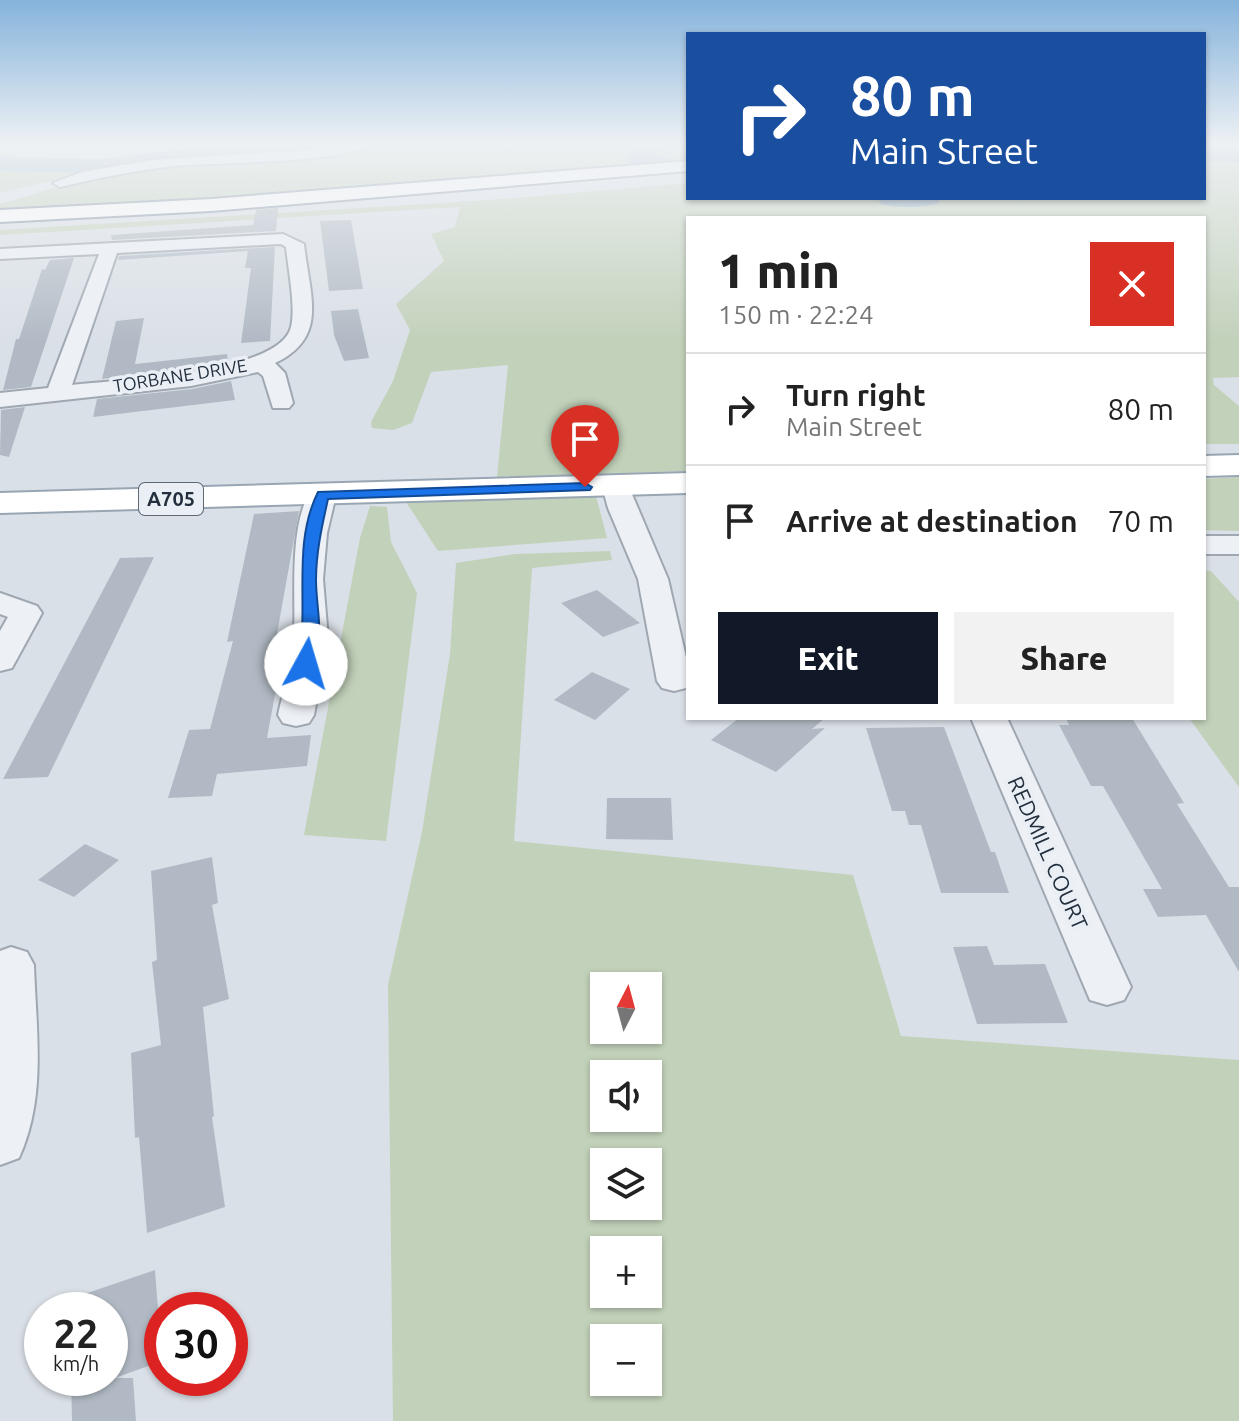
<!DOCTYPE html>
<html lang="en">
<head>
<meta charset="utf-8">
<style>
	:root { --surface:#fff; --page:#f2f2f2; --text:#222; --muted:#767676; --line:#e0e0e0; --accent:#111827 }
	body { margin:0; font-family:Ubuntu,sans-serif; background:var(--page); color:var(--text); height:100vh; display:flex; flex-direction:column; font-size:30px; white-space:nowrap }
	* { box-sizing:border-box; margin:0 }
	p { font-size:26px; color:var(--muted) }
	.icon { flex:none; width:44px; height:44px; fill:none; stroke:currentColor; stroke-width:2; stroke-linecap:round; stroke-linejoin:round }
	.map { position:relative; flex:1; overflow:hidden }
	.side { position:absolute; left:686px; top:216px; width:520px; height:504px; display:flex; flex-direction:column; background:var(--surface); border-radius:0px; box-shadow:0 2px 6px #0004 }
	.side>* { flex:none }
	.hud { position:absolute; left:686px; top:32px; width:520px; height:168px; border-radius:0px; box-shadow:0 2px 6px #0004; background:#1a4fa0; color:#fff; overflow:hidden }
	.needle { width:52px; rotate:6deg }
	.controls { position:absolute; left:590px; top:972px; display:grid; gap:16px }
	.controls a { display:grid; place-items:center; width:72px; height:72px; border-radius:0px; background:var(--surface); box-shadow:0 2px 6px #0004; font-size:40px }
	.speed { position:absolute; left:24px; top:1292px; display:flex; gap:16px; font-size:40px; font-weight:700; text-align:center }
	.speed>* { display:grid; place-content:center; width:104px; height:104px; border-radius:50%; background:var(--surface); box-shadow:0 2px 6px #0004; line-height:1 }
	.speed small { font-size:20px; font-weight:400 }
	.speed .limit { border:12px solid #d22; background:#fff; color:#111 }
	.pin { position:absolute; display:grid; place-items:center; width:68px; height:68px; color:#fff; margin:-82px -34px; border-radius:50% 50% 50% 0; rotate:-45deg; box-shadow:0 0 8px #0007 }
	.pin .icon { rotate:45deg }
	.me { position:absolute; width:88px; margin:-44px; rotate:6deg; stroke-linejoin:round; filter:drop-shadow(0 0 6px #0008) }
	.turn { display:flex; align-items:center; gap:28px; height:168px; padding:0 32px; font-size:36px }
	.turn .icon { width:104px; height:104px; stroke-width:2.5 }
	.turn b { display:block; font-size:56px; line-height:68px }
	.round { display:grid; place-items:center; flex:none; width:84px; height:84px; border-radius:0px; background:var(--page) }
	.head { display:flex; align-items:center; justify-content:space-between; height:136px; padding:0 32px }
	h1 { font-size:48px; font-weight:800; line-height:60px }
	.cta { display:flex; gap:16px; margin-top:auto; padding:16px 32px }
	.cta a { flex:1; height:92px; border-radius:0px; background:var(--accent); color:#fff; font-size:32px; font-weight:800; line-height:92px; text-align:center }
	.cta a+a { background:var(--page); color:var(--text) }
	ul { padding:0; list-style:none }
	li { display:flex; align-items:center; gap:24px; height:112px; padding:0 32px; border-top:2px solid var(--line) }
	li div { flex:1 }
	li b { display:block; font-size:30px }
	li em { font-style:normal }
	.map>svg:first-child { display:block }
	.green { fill:#c2d1ba; fill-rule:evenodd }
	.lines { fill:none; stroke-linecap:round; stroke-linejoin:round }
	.river { fill:#91b2cb; fill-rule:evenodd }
	.building { fill:#b1bac4 }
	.minor-casing { stroke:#9fa7b1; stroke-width:4 }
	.major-casing { stroke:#98a6b3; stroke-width:4 }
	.highway-casing { stroke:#808f9f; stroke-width:4 }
	.minor { fill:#edf0f5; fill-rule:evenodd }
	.major { fill:#fff; fill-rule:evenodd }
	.highway { fill:#fff; fill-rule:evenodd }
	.route { fill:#1a73e8; stroke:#114b97; stroke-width:2 }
	.labels { text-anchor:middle; stroke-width:7; stroke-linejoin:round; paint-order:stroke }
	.far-street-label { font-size:18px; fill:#232f3e; stroke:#e9eff4 }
	.shield { fill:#e9eff4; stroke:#5e6975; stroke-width:2 }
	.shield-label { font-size:20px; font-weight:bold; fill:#232f3e }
	.street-label { font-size:22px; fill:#232f3e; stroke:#e9eff4 }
</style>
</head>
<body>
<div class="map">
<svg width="1239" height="1421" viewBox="0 0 1239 1421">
	<rect width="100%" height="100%" fill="#dae0e7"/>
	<g class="green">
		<path d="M232,144H348C310,158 266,152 226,155C149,161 75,175 0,193V153C75,165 158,160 232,144Z"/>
		<polygon points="369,144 688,144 688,160 255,196 0,210 0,204 97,175 211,160 352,151"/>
		<polygon points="1204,144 1239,144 1239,377 1213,378 1214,385 1239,406 1239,444 1204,444 1204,218 688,218 688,471 497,477 508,365 431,372 412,423 393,430 372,428 371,422 393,381 410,330 396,304 444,261 431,234 455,227 460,207 0,235 0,230 489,200 688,183 688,198 1204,198"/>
		<polygon points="1239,477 1239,531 1204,530 1204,479"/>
		<polygon points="596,496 607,538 438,551 406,502"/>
		<polygon points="370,506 387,507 391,542 417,593 386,841 304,835 360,538"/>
		<path d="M610,551L612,560L532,568L514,841L853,875L901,1036L1239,1060V1421H393L388,985L422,832L450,654L456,563L515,554ZM648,986V1030H604V986ZM604,1074H648V1118H604ZM604,1162H648V1206H604ZM604,1250H648V1294H604ZM604,1338H648V1382H604Z"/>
		<polygon points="1204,570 1211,571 1239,602 1239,787 1189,718 1204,718"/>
	</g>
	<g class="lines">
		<g class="river">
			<polygon points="225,144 268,144 264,149 218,159 101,173 0,171 0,157 101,159"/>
			<polygon points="641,144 666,144 656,155 672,159 675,164 672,169 663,171 629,163 625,158"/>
			<polygon points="1204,147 1239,148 1239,162 1204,161"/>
			<path d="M877,198H941L937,204C920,208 898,208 881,204Z"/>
		</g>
	</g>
	<g class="building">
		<polygon points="278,208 276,231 112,240 111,235 253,225 256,210"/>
		<polygon points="351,220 363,289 329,291 320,221"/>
		<polygon points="275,247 270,341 241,343 251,268 245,268 248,251 118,260 119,256"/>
		<polygon points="74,258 31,387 3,390 16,339 19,339 42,269 45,270 50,260"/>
		<polygon points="358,309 369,358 344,361 334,335 331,311"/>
		<polygon points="144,318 135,364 227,354 228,362 102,379 116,321"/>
		<polygon points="231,381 235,400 93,417 97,399 192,389"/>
		<polygon points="25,407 9,457 0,455 1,410"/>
		<polygon points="299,511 270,673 279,673 267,738 311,735 307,766 217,774 212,796 168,798 189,730 210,729 233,641 227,642 254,514"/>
		<polygon points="154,557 48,777 3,779 120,558"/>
		<polygon points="597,590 640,623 603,637 561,603"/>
		<polygon points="592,672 630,689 595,720 554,700"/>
		<polygon points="739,718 825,718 812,729 825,728 776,772 711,740"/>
		<polygon points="1066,718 1132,718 1184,803 1177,804 1229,887 1239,887 1239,972 1206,915 1158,917 1143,889 1162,889 1103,786 1091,786 1059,725 1069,725"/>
		<polygon points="944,727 991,852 995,852 1009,893 941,893 921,825 909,825 905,811 892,811 866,728"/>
		<polygon points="607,798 671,798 673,840 606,839"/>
		<polygon points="85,844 119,860 74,897 38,880"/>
		<polygon points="212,857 218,903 212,905 229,999 203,1007 214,1116 212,1117 225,1207 147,1233 139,1137 135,1138 131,1053 161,1045 152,962 157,960 151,871"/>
		<polygon points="987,946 994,965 1045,964 1068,1023 977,1024 953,947"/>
		<polygon points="155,1270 162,1361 115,1378 133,1378 136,1421 72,1421 71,1378 110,1378 110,1310 53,1310 52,1305"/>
	</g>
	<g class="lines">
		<defs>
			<g id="minor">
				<path d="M351,144H370C346,164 214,162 175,166C136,170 98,178 60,187L53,183L82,172L153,160L321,149Z"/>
				<path d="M283,234L304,244C309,294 330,337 275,363L285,373L293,403L289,408H273L263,376L258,372L191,386L0,407V393L48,388L99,254L0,259V249ZM281,244L286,247C288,268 296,307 291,327C280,374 115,380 72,385L117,253Z"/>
				<polygon points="616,478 626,480 668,579 688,666 686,688 674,691 662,688 657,681 638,579 608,508 602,486 606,480"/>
				<path d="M322,487L332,489L336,495L327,533L323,579L328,639L314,715L309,723L296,726L283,723L278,715C283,690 294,662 294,636C296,595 288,524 312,489Z"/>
				<rect x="1204" y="536" width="35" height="18"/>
				<polygon points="0,593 37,606 42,613 12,668 0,671 0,631 8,617 0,614"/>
				<polygon points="971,718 1007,718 1131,987 1124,1000 1107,1005 1090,1000"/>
				<path d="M11,947L27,952L34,965C36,1030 47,1097 19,1158L0,1165V951Z"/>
			</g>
			<g id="major">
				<polygon points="1239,455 1239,475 1204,476 1204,456"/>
				<polygon points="688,473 688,493 0,513 0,493"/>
			</g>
			<polygon id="highway" points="688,161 688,171 211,211 0,222 0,210 211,199"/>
		</defs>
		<use href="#minor" class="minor-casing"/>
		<use href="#major" class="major-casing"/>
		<use href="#highway" class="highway-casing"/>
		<use href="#minor" class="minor"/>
		<use href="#major" class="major"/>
		<use href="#highway" class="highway"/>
	</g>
	<linearGradient id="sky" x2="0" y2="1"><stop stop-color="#85b3dc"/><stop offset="0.42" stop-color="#eef1f4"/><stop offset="1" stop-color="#eef1f4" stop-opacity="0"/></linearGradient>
	<rect width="1239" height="342" fill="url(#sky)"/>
	<path class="route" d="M585,483L592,487L590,490L328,499C322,526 316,552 316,580C316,609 326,641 312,668L306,669L298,664C310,608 291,546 318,492Z"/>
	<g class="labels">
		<g class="far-street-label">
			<text transform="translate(180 376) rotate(-9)" y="6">TORBANE DRIVE</text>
		</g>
		<rect class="shield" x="139" y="483" width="64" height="32" rx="6"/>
		<g class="shield-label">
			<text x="171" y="506">A705</text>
		</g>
		<g class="street-label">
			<text transform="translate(1048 853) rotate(66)" y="8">REDMILL COURT</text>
		</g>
	</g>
</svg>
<div class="controls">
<a><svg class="needle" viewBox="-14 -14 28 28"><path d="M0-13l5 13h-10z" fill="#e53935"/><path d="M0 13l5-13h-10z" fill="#767676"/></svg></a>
<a><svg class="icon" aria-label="sound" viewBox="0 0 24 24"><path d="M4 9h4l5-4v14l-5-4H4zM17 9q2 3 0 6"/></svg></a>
<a><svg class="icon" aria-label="layers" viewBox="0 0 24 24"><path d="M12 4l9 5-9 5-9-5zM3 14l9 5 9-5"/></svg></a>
<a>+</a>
<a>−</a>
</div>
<div class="speed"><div>22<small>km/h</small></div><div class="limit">30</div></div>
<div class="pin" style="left:585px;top:487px;background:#d93025"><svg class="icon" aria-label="arrive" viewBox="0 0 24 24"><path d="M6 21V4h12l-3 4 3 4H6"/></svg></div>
<svg class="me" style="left:306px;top:664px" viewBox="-20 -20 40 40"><circle r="19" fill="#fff"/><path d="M0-13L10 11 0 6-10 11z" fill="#1a73e8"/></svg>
<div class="hud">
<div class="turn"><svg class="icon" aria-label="right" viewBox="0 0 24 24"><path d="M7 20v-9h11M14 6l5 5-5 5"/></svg><div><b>80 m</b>Main Street</div></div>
</div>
<section class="side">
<div class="head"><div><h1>1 min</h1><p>150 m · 22:24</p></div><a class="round" style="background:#d93025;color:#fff"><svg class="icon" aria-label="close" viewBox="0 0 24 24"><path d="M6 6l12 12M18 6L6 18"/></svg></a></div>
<ul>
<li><svg class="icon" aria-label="right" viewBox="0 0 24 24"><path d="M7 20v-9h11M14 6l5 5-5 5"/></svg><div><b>Turn right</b><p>Main Street</p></div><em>80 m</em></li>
<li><svg class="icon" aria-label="arrive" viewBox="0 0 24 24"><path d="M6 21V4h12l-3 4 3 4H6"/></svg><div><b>Arrive at destination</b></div><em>70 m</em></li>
</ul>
<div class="cta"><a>Exit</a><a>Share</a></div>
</section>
</div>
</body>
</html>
